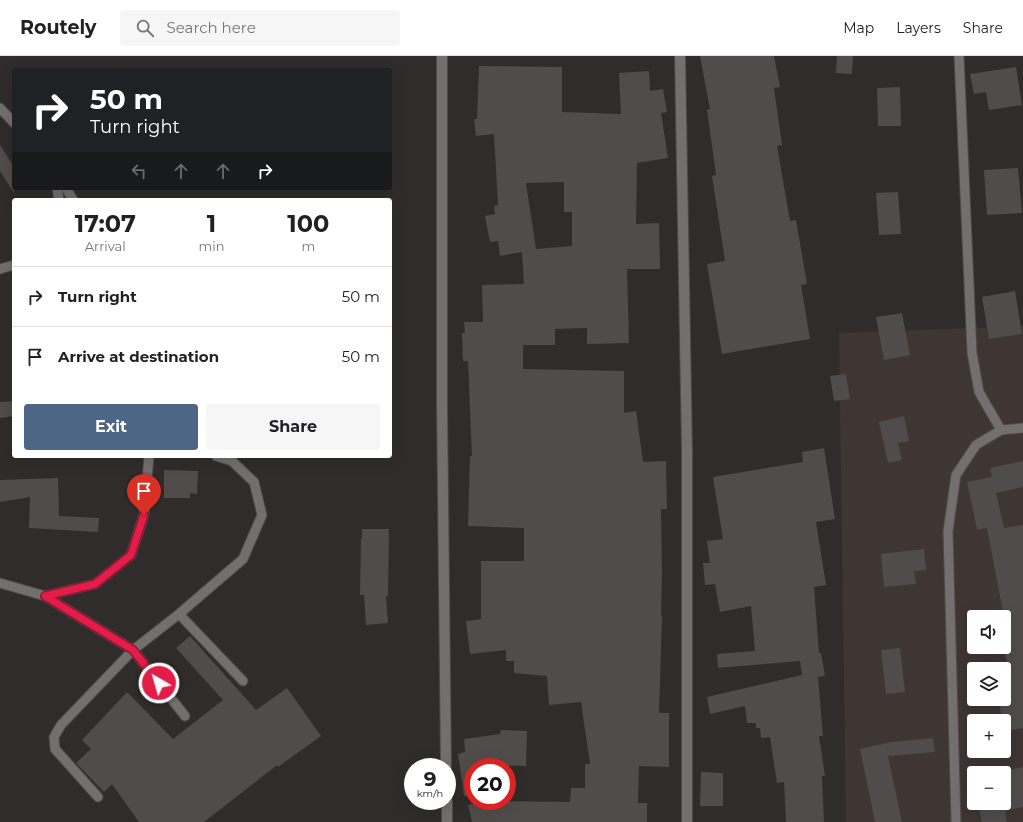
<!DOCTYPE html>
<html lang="en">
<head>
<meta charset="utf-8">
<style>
	:root { --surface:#fff; --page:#f6f6f6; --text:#202124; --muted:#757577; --line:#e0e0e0; --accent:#4e6685 }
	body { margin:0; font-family:Montserrat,sans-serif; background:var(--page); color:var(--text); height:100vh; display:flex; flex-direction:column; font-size:15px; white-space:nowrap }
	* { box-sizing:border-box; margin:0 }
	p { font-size:13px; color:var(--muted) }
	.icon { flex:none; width:22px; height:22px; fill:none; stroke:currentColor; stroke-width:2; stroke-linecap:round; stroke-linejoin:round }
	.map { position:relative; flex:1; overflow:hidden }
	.sheet { position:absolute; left:12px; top:142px; width:380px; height:260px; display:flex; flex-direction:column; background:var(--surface); border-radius:4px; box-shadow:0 4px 16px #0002 }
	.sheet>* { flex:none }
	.banner { position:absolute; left:12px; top:12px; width:380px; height:122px; border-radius:4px; box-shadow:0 4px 16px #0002; background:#202124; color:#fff; overflow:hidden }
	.tools { position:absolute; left:967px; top:554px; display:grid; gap:8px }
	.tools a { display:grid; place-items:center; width:44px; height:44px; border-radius:4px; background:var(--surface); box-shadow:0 4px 16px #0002; font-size:20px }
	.speed { position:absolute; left:404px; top:702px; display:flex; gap:8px; font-size:20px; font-weight:700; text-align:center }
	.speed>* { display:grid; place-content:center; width:52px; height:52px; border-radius:50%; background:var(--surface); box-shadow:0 4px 16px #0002; line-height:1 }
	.speed small { font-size:10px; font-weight:400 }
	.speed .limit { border:6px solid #d22; background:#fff; color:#111 }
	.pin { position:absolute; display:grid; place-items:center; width:34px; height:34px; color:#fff; margin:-41px -17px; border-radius:50% 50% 50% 0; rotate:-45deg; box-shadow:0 0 4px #0007 }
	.pin .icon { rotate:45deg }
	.me { position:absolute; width:44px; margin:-22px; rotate:322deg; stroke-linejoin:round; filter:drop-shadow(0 0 3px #0008) }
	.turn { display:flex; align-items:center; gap:14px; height:84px; padding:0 12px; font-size:18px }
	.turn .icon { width:52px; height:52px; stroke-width:2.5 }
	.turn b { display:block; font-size:28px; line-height:34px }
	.lanes { display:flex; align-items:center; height:38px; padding:0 12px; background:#0003; justify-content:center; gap:20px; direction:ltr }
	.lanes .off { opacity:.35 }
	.eta { display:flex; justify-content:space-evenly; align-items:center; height:68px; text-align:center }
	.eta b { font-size:24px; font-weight:700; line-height:28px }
	.primary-button { display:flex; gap:8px; margin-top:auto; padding:8px 12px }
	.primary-button a { flex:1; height:46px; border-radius:4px; background:var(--accent); color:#fff; font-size:16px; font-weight:700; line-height:46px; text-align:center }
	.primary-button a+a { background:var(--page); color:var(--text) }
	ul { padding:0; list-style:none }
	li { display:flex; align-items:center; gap:12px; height:60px; padding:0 12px; border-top:1px solid var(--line) }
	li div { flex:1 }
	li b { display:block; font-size:15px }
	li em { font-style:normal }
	header { display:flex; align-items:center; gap:24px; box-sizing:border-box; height:56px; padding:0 20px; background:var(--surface); border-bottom:1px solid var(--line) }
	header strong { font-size:19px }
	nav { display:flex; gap:22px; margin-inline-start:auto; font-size:14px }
	.search { width:280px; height:36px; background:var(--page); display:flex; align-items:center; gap:10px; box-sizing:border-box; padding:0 14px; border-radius:4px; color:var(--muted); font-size:15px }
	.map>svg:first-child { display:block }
	.built { fill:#3f3533; fill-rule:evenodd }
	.building { fill:#504c4b; fill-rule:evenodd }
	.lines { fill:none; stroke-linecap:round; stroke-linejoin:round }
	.service-casing { stroke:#4d4a49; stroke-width:11 }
	.minor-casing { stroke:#4d4a49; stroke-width:12 }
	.service { stroke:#736f6e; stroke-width:9 }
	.minor { stroke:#736f6e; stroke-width:10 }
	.route-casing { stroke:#92132f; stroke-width:10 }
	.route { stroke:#e11d48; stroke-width:7 }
</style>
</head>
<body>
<header>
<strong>Routely</strong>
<div class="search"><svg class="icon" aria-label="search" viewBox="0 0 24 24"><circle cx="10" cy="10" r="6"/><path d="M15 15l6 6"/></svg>Search here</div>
<nav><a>Map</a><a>Layers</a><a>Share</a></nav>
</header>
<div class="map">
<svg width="1023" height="766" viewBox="0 0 1023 766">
	<rect width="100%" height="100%" fill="#302c2c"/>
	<path class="built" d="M1023,270V766H846L839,277ZM974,561H1004V591H974ZM974,613H1004V643H974ZM974,665H1004V695H974ZM974,717H1004V747H974Z"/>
	<g class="building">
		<polygon points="700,0 774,0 780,31 774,32 782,89 777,90 790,165 796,164 807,228 801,229 810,283 722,298 707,208 725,205 712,120 716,119 707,54 710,53"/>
		<polygon points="837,0 853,0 852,18 836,17"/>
		<path d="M479,10L562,11V56L621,58L619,17L649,15L650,35L663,33L667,56L661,57L668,102L637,107L636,168L659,167L660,213H627L629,287L587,288V272L555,273V289H523V313L624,315V357L636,355L643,406L666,405L667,453H661L662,518L661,559L662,560L659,657H669V711L639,710L638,747H647V766H472L468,749L488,745L570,746L571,732H585V708H590L581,646L549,649L547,620L514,617V605H506V594L470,598L466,565L481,563V505H524V472L468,470L470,400H472L468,305H463L462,277H465L464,266H483L482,229L524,228L522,196L500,200L498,185L490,186L485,160L495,158L494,150L498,149L494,78L476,80L474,63H477ZM564,126V156H572V190L536,193L526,127Z"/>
		<polygon points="1016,11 1022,49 989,54 986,36 974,38 970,18"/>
		<polygon points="900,31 901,70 878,70 877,32"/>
		<polygon points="0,89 14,111 14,137 0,115"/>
		<polygon points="1018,112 1022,157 987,159 984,114"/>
		<polygon points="898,136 901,178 879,179 876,137"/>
		<polygon points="1015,235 1022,278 989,283 982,241"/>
		<polygon points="902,257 910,299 884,304 876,261"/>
		<polygon points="846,318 850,343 834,345 830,320"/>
		<polygon points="14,345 14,360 0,362 0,346"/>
		<polygon points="904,360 909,385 898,387 902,404 888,407 879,366"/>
		<polygon points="824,392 835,463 816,466 826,529 814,531 819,597 821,597 825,620 818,621 823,680 819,680 825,720 822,720 824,766 786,766 784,726 777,727 770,681 761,682 760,672 756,672 756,667 747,667 745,650 710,658 707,641 802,619 800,605 718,612 717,598 755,595 751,550 720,556 715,528 705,529 703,507 710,507 707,485 723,483 713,421 803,406 802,396"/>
		<polygon points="1023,405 1023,431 996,437 1004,472 1023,469 1023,672 1004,675 1004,665 1002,665 999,643 1004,643 1004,624 1011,623 1004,593 1004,561 987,472 977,474 967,426 992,421 990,412"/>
		<polygon points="164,414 198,415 197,438 190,437 190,442 164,442"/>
		<polygon points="58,422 59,460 99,462 98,476 29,472 30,441 0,446 0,424"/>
		<polygon points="362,473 389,473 388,540 386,540 388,567 366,569 364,539 360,539 361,482 362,482"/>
		<polygon points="924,493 926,514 914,515 916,528 884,531 881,498"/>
		<polygon points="190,580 256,654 287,632 321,680 278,711 277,709 204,766 139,766 112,728 104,736 76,707 91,693 82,684 127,636 173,683 223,644 176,592"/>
		<polygon points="900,592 905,636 886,638 881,594"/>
		<polygon points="501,674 527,675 526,710 485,709 486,711 473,711 473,739 464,740 458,698 465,696 464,683 500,678"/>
		<polygon points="933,682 935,696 888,700 902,766 875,766 860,693 892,686"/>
		<polygon points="1023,711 1023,751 1005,755 1007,766 982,766 978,747 1003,747 1004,751 1004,715"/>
		<polygon points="701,716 723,717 723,750 700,750"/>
	</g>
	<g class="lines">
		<defs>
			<g id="service">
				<polyline points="959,0 972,297 979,336 1001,374"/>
				<polyline points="0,52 14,67"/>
				<polyline points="57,132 59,144"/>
				<polyline points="66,132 73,144"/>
				<polyline points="0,213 14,209"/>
				<polyline points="0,527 45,540 95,528 131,499 144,459 149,400"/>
				<polyline points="45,540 133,594 185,660"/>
				<polyline points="179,558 243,625"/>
				<polyline points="98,741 55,693 54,681 61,669 133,594 179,558 243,503 262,459 254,426 232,405 216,400"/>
				<polyline points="956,766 948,475 956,419 976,389 1001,374 1023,372"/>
			</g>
			<g id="minor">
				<polyline points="442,0 442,349 446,711"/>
				<polyline points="680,0 687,395 687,766"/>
				<polyline points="447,745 447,766"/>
			</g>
		</defs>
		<use href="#service" class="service-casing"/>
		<use href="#minor" class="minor-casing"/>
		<use href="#service" class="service"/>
		<use href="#minor" class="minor"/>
	</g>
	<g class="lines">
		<defs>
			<polyline id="route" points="144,459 131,499 95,528 45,540 133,594 159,627"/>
		</defs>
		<use href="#route" class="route-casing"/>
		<use href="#route" class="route"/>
	</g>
</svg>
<div class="tools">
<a><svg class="icon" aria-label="sound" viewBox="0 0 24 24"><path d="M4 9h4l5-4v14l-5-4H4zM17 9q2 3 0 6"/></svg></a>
<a><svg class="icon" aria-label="layers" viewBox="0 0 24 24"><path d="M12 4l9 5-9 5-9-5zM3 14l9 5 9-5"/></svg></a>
<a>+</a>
<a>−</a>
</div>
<div class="speed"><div>9<small>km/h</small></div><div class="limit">20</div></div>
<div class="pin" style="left:144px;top:459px;background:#d93025"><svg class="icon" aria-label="arrive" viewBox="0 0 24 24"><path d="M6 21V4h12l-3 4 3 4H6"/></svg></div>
<svg class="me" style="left:159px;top:627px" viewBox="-20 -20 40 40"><circle r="17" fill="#e11d48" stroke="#fff" stroke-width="3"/><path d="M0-11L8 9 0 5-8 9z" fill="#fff"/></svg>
<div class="banner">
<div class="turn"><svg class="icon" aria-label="right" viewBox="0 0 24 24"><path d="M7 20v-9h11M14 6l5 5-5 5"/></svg><div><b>50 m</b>Turn right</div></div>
<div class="lanes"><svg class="icon off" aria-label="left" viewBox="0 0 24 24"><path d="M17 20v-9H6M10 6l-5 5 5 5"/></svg><svg class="icon off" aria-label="ahead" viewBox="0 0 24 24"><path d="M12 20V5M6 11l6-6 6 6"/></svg><svg class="icon off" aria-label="ahead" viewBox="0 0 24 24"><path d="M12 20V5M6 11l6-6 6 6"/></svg><svg class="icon" aria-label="right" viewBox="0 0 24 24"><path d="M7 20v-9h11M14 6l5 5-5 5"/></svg></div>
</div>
<section class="sheet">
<div class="eta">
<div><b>17:07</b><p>Arrival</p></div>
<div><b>1</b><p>min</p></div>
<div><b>100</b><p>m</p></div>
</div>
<ul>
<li><svg class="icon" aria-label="right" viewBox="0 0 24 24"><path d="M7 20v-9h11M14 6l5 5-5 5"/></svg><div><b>Turn right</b></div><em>50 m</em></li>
<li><svg class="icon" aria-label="arrive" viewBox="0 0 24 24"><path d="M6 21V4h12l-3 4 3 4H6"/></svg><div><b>Arrive at destination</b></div><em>50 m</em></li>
</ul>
<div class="primary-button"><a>Exit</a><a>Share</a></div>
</section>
</div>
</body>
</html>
